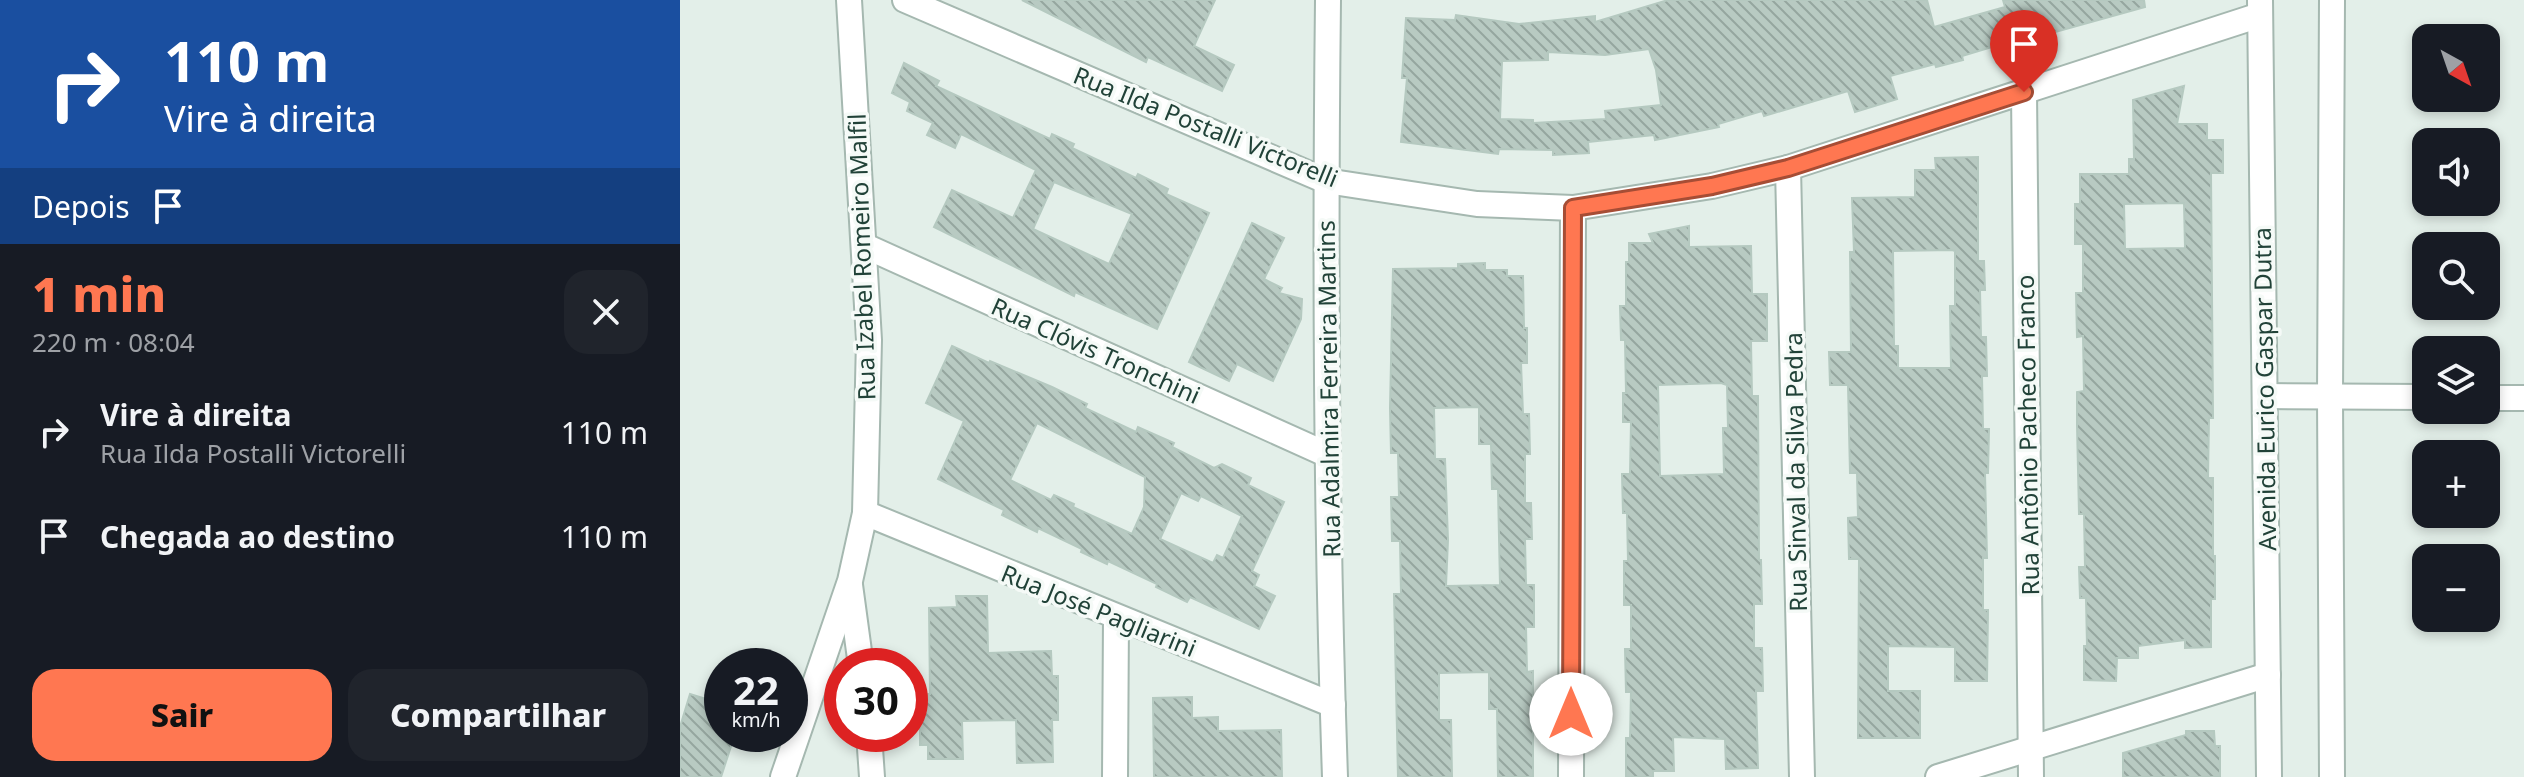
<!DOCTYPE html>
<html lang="pt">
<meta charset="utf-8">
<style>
body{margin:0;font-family:"Noto Sans",sans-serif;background:#20242c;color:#f1f3f6;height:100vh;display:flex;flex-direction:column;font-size:30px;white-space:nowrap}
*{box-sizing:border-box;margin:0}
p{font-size:26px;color:#9ea1a6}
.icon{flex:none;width:44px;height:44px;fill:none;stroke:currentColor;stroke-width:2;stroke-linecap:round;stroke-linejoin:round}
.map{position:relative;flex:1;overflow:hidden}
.sheet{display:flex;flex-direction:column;background:#171b24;width:680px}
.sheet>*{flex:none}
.hud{background:#1a4fa0;color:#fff;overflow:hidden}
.needle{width:52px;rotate:140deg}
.buttons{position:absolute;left:1732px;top:24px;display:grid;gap:16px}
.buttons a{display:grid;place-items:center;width:88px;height:88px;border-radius:16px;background:#171b24;box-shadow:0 4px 12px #0003;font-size:40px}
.speed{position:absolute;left:24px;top:648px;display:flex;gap:16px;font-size:40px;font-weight:700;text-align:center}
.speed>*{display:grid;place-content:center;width:104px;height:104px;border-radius:50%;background:#171b24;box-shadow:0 4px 12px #0003;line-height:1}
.speed small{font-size:20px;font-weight:400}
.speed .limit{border:12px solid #d22;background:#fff;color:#111}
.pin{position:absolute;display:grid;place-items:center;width:68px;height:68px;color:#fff;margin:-82px -34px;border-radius:50% 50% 50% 0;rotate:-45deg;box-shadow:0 0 8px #0007}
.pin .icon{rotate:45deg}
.me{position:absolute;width:88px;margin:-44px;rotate:0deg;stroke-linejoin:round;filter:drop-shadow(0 0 6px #0008)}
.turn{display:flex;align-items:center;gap:28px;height:168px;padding:0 32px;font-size:36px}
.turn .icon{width:104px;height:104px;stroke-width:2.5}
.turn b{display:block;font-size:56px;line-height:68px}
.then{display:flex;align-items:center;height:76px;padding:0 32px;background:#0003;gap:16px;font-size:30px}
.round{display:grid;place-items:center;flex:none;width:84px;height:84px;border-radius:24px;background:#20242c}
.summary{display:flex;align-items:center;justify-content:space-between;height:136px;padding:0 32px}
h1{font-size:48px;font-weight:800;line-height:60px;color:#ff7751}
.primary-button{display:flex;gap:16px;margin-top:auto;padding:16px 32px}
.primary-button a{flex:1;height:92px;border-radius:24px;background:#ff7751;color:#111;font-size:32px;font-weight:800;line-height:92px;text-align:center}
.primary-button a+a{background:#20242c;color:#f1f3f6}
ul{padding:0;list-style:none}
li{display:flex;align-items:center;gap:24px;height:104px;padding:0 32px}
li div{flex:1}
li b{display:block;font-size:30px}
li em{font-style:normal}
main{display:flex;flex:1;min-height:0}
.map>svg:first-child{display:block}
.building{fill:url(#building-back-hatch);stroke:#b5c9c0;stroke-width:2;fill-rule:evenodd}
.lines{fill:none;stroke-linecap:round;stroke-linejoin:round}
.minor-casing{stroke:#a5b8b0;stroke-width:28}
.tertiary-casing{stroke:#a5b8b0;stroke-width:28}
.minor{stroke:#fff;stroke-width:24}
.tertiary{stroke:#fff;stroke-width:24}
.route-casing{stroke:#a64d35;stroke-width:20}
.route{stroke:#ff7751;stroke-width:14}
.labels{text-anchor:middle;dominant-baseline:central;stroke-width:7;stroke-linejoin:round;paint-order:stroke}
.street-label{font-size:24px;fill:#214238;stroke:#f5faf7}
</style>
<main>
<section class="sheet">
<div class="hud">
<div class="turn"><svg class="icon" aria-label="right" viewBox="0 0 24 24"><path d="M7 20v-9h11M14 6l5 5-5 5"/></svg><div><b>110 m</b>Vire à direita</div></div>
<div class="then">Depois<svg class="icon" aria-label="arrive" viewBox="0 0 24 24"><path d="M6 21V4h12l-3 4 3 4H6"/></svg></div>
</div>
<div class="summary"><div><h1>1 min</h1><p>220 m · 08:04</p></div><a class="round"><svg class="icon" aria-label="close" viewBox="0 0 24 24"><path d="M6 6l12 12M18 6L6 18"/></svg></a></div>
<ul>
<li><svg class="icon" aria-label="right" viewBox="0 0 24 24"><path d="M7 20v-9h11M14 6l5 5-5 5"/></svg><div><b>Vire à direita</b><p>Rua Ilda Postalli Victorelli</p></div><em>110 m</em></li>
<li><svg class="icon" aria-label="arrive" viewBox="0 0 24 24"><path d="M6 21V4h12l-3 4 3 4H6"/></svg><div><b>Chegada ao destino</b></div><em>110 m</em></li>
</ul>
<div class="primary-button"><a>Sair</a><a>Compartilhar</a></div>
</section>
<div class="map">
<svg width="1844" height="777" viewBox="0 0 1844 777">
<defs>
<pattern id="building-back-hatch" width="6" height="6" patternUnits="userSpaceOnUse" patternTransform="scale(2)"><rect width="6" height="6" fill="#b8cac2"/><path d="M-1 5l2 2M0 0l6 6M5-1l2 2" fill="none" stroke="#95a69f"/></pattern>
</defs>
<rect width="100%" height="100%" fill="#e3efe9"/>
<!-- building -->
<g class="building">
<polygon points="342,0 535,0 514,46 554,65 542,91 468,57 466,62"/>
<path d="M 988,0 L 1247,0 L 1254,27 L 1325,7 L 1323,0 L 1464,0 L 1465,7 L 1336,43 L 1335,40 L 1282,56 L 1283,60 L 1256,67 L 1255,64 L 1210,76 L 1217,99 L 1175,112 L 1168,91 L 1084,116 L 1082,111 L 1038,124 L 1039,127 L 975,140 L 974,135 L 908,142 L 909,153 L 873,155 L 873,150 L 819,149 L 818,154 L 721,142 L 727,78 L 722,78 L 726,18 L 775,20 L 776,15 L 839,24 L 915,16 L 915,22 ZM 969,49 L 976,70 L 981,105 L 925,111 L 926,119 L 853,123 L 853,120 L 820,119 L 822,61 L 868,60 L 868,52 L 925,55 Z"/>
<path d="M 224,63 L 259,81 L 256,86 L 370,139 L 372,134 L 394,144 L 392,148 L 456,178 L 458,174 L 488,189 L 486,194 L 529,213 L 477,329 L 395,292 L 394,296 L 254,227 L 272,190 L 333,218 L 356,170 L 281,134 L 275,148 L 247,135 L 253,123 L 227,111 L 230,102 L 212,93 ZM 374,182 L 452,214 L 429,264 L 353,229 Z"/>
<path d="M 1504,86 L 1497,124 L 1527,124 L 1527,140 L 1543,140 L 1543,173 L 1531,173 L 1533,418 L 1529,418 L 1528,478 L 1533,478 L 1533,556 L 1535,556 L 1535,599 L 1531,599 L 1531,647 L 1505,648 L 1505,640 L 1458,646 L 1458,658 L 1437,658 L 1436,681 L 1404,680 L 1404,646 L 1407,646 L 1406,598 L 1400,598 L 1399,567 L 1405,567 L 1404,514 L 1399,514 L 1397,425 L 1397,392 L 1404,391 L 1403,336 L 1397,337 L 1396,293 L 1403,293 L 1403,244 L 1395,244 L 1395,204 L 1400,204 L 1400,174 L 1449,174 L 1449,159 L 1454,159 L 1453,100 ZM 1504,203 L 1505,248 L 1445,249 L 1444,204 Z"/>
<path d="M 1298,157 L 1298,261 L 1304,261 L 1305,290 L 1300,290 L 1301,337 L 1306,337 L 1307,376 L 1302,376 L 1303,429 L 1309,429 L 1308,473 L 1305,473 L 1307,558 L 1303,558 L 1303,610 L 1308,610 L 1307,681 L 1275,681 L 1275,647 L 1208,646 L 1208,691 L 1240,691 L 1240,738 L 1178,738 L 1179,559 L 1169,559 L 1168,518 L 1178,517 L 1177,473 L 1170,473 L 1168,385 L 1150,385 L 1149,352 L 1171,352 L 1170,252 L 1174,252 L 1172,198 L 1235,197 L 1235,170 L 1256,170 L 1255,158 ZM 1272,250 L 1275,251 L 1275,306 L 1270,306 L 1271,368 L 1218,368 L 1218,346 L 1214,346 L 1213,251 Z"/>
<polygon points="572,223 604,238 584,279 602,288 599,293 622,299 621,319 593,381 557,364 549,381 509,362"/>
<path d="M 1009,226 L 1009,247 L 1071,246 L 1072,294 L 1087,294 L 1087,341 L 1071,341 L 1072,396 L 1078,396 L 1079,560 L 1081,560 L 1082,604 L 1074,604 L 1074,648 L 1082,648 L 1083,691 L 1076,691 L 1078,768 L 1046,769 L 1045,739 L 993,737 L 994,771 L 973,771 L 973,777 L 946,777 L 946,738 L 950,738 L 951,692 L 946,692 L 945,649 L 951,649 L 951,605 L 944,605 L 944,561 L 948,561 L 947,513 L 943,513 L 942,474 L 950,474 L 951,422 L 943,422 L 943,393 L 946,393 L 945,340 L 941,340 L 940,306 L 946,306 L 946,262 L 949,262 L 949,243 L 973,243 L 969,234 ZM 1041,383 L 1047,385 L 1048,428 L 1043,428 L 1044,474 L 980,476 L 978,385 Z"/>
<path d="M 805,263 L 805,270 L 827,270 L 827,276 L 843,276 L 844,328 L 847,328 L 847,363 L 841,363 L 843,414 L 849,414 L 850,454 L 845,454 L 845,503 L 851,503 L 852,539 L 845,539 L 846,585 L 854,585 L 854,627 L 846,627 L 847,672 L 853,671 L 853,777 L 818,777 L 817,709 L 809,709 L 809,672 L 759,673 L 759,720 L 771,720 L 772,777 L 718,777 L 714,594 L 721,594 L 720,541 L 712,541 L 711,497 L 719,497 L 718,453 L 711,453 L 710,408 L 713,269 L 778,268 L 778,264 ZM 799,407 L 799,444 L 811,444 L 812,489 L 818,489 L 820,585 L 766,586 L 768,540 L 765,459 L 755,459 L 754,408 Z"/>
<path d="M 272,346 L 309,363 L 310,361 L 372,387 L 407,404 L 405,408 L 456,432 L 458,427 L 494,443 L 492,447 L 534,468 L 542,464 L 571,478 L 568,485 L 604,502 L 572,571 L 579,575 L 574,586 L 595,596 L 579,629 L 510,597 L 507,602 L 476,587 L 477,584 L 428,561 L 427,564 L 401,552 L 402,549 L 358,528 L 357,532 L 322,515 L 324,510 L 258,479 L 284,421 L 246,403 ZM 357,423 L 465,477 L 464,507 L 452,534 L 393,507 L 394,504 L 374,495 L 371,500 L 330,480 ZM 501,493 L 518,501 L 521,496 L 562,516 L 543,558 L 537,555 L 533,563 L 480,539 Z"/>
<polygon points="276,596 307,596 308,653 371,651 372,676 378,676 378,720 372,720 373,762 337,763 336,720 282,721 283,759 248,759 248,745 240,745 240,694 250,694 249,608 277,607"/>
<polygon points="10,694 42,704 42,734 55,734 41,777 0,777 0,727"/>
<polygon points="512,697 512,718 538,717 538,731 601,730 602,777 474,777 473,698"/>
<polygon points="1506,731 1534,731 1535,746 1540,746 1540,777 1443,777 1443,753 1506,735"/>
</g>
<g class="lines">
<defs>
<g id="minor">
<polyline points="225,0 646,181 797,204 893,208 1032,186 1108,168 1580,15"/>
<path d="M 648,0 C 645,259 646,518 655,777"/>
<polyline points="1344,92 1351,777"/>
<polyline points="1108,168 1122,777"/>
<polyline points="185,246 648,455"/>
<polyline points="1585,396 1746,397"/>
<polyline points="1806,398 1844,398"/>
<polyline points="185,513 653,705"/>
<polyline points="170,585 181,666"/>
<polyline points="189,734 192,777"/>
<polyline points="103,777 170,581 185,513 189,340 169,0"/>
<polyline points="435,777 436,618"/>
<polyline points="891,777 893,208"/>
<polyline points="1258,777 1588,675"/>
</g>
<g id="tertiary">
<polyline points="1580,0 1589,777"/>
<polyline points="1652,777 1650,396 1652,0"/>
</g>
</defs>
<!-- minor casing -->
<use href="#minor" class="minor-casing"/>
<!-- tertiary casing -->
<use href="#tertiary" class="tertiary-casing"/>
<!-- minor -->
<use href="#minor" class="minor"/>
<!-- tertiary -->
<use href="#tertiary" class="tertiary"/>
</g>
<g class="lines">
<defs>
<polyline id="route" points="891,714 893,208 1032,186 1108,168 1344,92"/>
</defs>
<!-- route casing -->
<use href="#route" class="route-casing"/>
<!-- route -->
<use href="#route" class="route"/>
</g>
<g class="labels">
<!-- street labels -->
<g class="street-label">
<text transform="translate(526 126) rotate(22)">Rua Ilda Postalli Victorelli</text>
<text transform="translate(181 257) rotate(-92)">Rua Izabel Romeiro Malfil</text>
<text transform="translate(416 350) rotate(24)">Rua Clóvis Tronchini</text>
<text transform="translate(648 389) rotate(-91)">Rua Adalmira Ferreira Martins</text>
<text transform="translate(1584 389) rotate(-91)">Avenida Eurico Gaspar Dutra</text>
<text transform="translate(1347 435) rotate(-91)">Rua Antônio Pacheco Franco</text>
<text transform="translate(1115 472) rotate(-91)">Rua Sinval da Silva Pedra</text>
<text transform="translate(419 610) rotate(22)">Rua José Pagliarini</text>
</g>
</g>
</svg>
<div class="buttons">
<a><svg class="needle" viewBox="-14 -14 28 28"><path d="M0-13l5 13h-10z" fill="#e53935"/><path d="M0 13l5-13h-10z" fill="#9ea1a6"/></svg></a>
<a><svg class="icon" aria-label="sound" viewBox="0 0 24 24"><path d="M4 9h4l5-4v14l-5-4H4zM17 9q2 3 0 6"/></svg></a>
<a><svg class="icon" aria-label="search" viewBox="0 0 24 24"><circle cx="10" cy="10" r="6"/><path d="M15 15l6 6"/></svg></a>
<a><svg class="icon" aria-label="layers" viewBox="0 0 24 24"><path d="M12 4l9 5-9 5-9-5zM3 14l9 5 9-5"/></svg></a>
<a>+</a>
<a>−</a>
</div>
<div class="speed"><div>22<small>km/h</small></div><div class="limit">30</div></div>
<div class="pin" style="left:1344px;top:92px;background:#d93025"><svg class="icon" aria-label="arrive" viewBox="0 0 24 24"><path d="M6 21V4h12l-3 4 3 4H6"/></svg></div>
<svg class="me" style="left:891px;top:714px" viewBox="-20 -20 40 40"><circle r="19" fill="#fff"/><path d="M0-13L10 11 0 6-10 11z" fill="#ff7751"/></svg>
</div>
</main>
